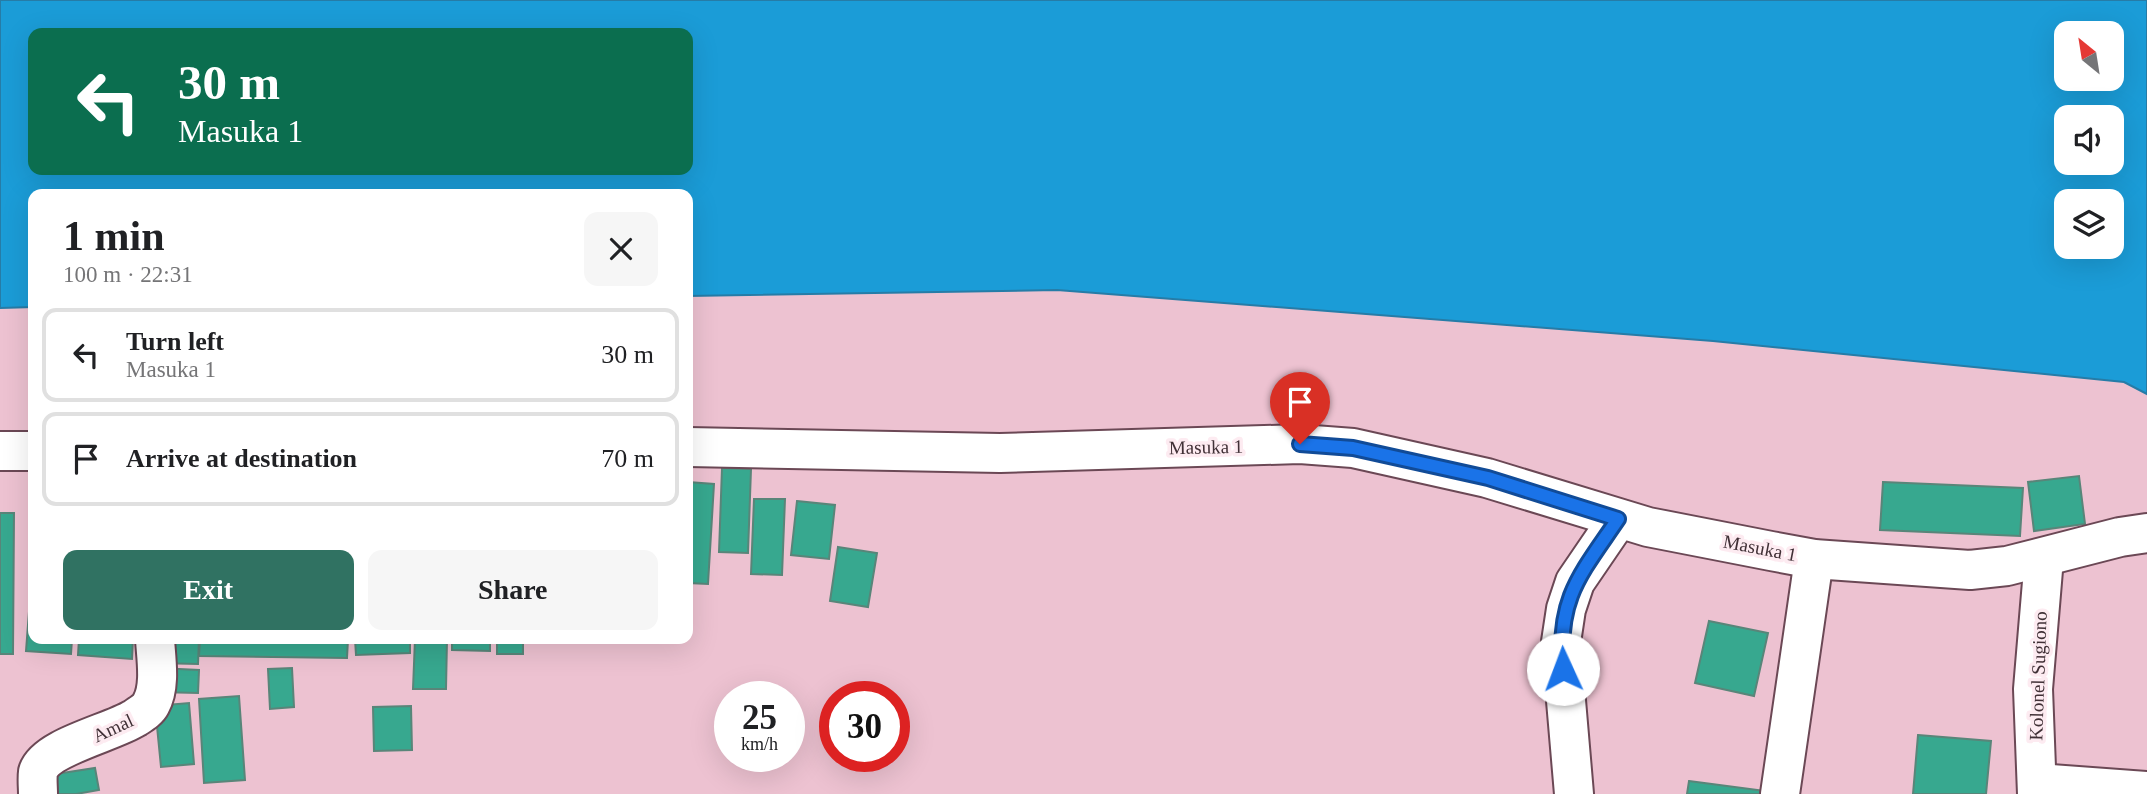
<!DOCTYPE html>
<meta charset="utf-8">
<style>
body{margin:0;font-family:"Times New Roman",serif;background:#f6f6f6;color:#202124;height:100vh;display:flex;flex-direction:column;font-size:26px;white-space:nowrap}
*{box-sizing:border-box;margin:0}
p{font-size:23px;color:#757577}
.icon{flex:none;width:38px;height:38px;fill:none;stroke:currentColor;stroke-width:2;stroke-linecap:round;stroke-linejoin:round}
.map{position:relative;flex:1;overflow:hidden}
.sheet{position:absolute;left:28px;top:189px;width:665px;height:455px;display:flex;flex-direction:column;background:#fff;border-radius:14px;box-shadow:0 7px 28px #0002}
.sheet>*{flex:none}
.banner{position:absolute;left:28px;top:28px;width:665px;height:147px;border-radius:14px;box-shadow:0 7px 28px #0002;background:#0b6e4f;color:#fff;overflow:hidden}
.needle{width:46px;rotate:330deg}
.buttons{position:absolute;left:2054px;top:21px;display:grid;gap:14px}
.buttons a{display:grid;place-items:center;width:70px;height:70px;border-radius:14px;background:#fff;box-shadow:0 7px 28px #0002;font-size:35px}
.speed{position:absolute;left:714px;top:681px;display:flex;gap:14px;font-size:35px;font-weight:700;text-align:center}
.speed>*{display:grid;place-content:center;width:91px;height:91px;border-radius:50%;background:#fff;box-shadow:0 7px 28px #0002;line-height:1}
.speed small{font-size:18px;font-weight:400}
.speed .limit{border:10px solid #d22;background:#fff;color:#111}
.pin{position:absolute;display:grid;place-items:center;width:60px;height:60px;color:#fff;margin:-72px -30px;border-radius:50% 50% 50% 0;rotate:-45deg;box-shadow:0 0 7px #0007}
.pin .icon{rotate:45deg}
.me{position:absolute;width:77px;margin:-38px;rotate:358deg;stroke-linejoin:round;filter:drop-shadow(0 0 5px #0008)}
.turn{display:flex;align-items:center;gap:24px;height:147px;padding:0 35px;font-size:32px}
.turn .icon{width:91px;height:91px;stroke-width:2.5}
.turn b{display:block;font-size:49px;line-height:60px}
.round{display:grid;place-items:center;flex:none;width:74px;height:74px;border-radius:14px;background:#f6f6f6}
.summary{display:flex;align-items:center;justify-content:space-between;height:119px;padding:0 35px}
h1{font-size:42px;font-weight:700;line-height:52px}
.cta{display:flex;gap:14px;margin-top:auto;padding:14px 35px}
.cta a{flex:1;height:80px;border-radius:14px;background:#307262;color:#fff;font-size:28px;font-weight:700;line-height:80px;text-align:center}
.cta a+a{background:#f6f6f6;color:#202124}
ul{padding:0;list-style:none}
li{display:flex;align-items:center;gap:21px;height:94px;margin:0 14px 10px;padding:0 21px;border:4px solid #e0e0e0;border-radius:14px}
li div{flex:1}
li b{display:block;font-size:26px}
li em{font-style:normal}
.map>svg:first-child{display:block}
.water{fill:#1b9cd7;stroke:#267ca7;stroke-width:2;fill-rule:evenodd}
.building{fill:#37a88f;stroke:#598579;stroke-width:2}
.lines{fill:none;stroke-linecap:round;stroke-linejoin:round}
.minor-casing{stroke:#6b4855;stroke-width:42}
.minor{stroke:#fff;stroke-width:38}
.route-casing{stroke:#114b97;stroke-width:18}
.route{stroke:#1a73e8;stroke-width:12}
.labels{text-anchor:middle;dominant-baseline:central;stroke-width:7;stroke-linejoin:round;paint-order:stroke}
.street-label{font-size:19px;fill:#403036;stroke:#fdebf1}
</style>
<div class="map">
<svg width="2147" height="794" viewBox="0 0 2147 794">
<rect width="100%" height="100%" fill="#edc2d1"/>
<!-- water -->
<path class="water" d="M 0,0 L 2147,0 L 2147,394 L 2124,382 L 1713,341 L 1057,290 L 688,296 L 688,194 L 33,194 L 33,307 L 0,308 ZM 33,33 L 688,33 L 688,170 L 33,170 ZM 2067,33 L 2112,33 L 2112,79 L 2067,79 ZM 2067,117 L 2112,117 L 2112,163 L 2067,163 ZM 2067,201 L 2112,201 L 2112,247 L 2067,247 Z"/>
<!-- building -->
<g class="building">
<polygon points="722,468 751,469 748,553 719,552"/>
<polygon points="2079,476 2085,524 2034,531 2028,482"/>
<polygon points="688,482 714,484 708,584 688,583"/>
<polygon points="1883,482 2023,488 2020,536 1880,530"/>
<polygon points="754,499 785,499 782,575 751,574"/>
<polygon points="797,501 835,505 829,559 791,555"/>
<polygon points="0,513 14,513 13,654 0,654"/>
<polygon points="838,547 877,553 868,607 830,601"/>
<polygon points="33,559 33,639 72,639 71,654 26,651"/>
<polygon points="1709,621 1768,633 1754,696 1695,683"/>
<polygon points="79,639 133,639 132,659 78,655"/>
<polygon points="157,639 199,639 198,664 156,663"/>
<polygon points="200,639 348,639 347,658 199,656"/>
<polygon points="355,639 410,639 410,653 356,655"/>
<polygon points="415,639 447,639 446,689 413,689"/>
<polygon points="452,639 490,639 490,651 452,650"/>
<rect x="497" y="639" width="26" height="15"/>
<polygon points="158,668 199,670 198,693 157,692"/>
<polygon points="292,668 294,707 270,709 268,669"/>
<polygon points="239,696 245,780 204,783 199,699"/>
<polygon points="189,703 194,764 161,767 155,706"/>
<polygon points="411,706 412,750 374,751 373,707"/>
<polygon points="1918,735 1991,741 1986,794 1913,794"/>
<polygon points="95,768 99,790 76,794 52,794 49,775"/>
<polygon points="1689,781 1773,792 1772,794 1687,794"/>
</g>
<g class="lines">
<defs>
<g id="minor">
<polyline points="688,447 1000,453 1300,444 1353,448 1487,478 1648,527 1771,551 1814,559 1970,570 2007,566 2120,537 2147,533"/>
<polyline points="0,451 33,451"/>
<polyline points="2037,783 2147,791"/>
<path d="M 38,794 C 38,787 37,779 38,772 C 45,747 111,733 135,718 C 141,714 148,710 151,704 C 161,686 156,658 155,639"/>
<polyline points="1574,794 1561,642 1566,609 1575,582 1618,519"/>
<polyline points="1780,794 1814,559"/>
<polyline points="2037,794 2033,689 2044,558"/>
</g>
</defs>
<!-- minor casing -->
<use href="#minor" class="minor-casing"/>
<!-- minor -->
<use href="#minor" class="minor"/>
</g>
<g class="lines">
<defs>
<path id="route" d="M 1300,444 L 1353,448 L 1488,478 L 1618,519 C 1580,575 1557,598 1563,669"/>
</defs>
<!-- route casing -->
<use href="#route" class="route-casing"/>
<!-- route -->
<use href="#route" class="route"/>
</g>
<g class="labels">
<!-- street labels -->
<g class="street-label">
<text transform="translate(1206 447) rotate(-1)">Masuka 1</text>
<text transform="translate(1760 548) rotate(11)">Masuka 1</text>
<text transform="translate(2038 676) rotate(-88)">Kolonel Sugiono</text>
<text transform="translate(113 728) rotate(-25)">Amal</text>
</g>
</g>
</svg>
<div class="buttons">
<a><svg class="needle" viewBox="-14 -14 28 28"><path d="M0-13l5 13h-10z" fill="#e53935"/><path d="M0 13l5-13h-10z" fill="#757577"/></svg></a>
<a><svg class="icon" aria-label="sound" viewBox="0 0 24 24"><path d="M4 9h4l5-4v14l-5-4H4zM17 9q2 3 0 6"/></svg></a>
<a><svg class="icon" aria-label="layers" viewBox="0 0 24 24"><path d="M12 4l9 5-9 5-9-5zM3 14l9 5 9-5"/></svg></a>
</div>
<div class="speed"><div>25<small>km/h</small></div><div class="limit">30</div></div>
<div class="pin" style="left:1300px;top:444px;background:#d93025"><svg class="icon" aria-label="arrive" viewBox="0 0 24 24"><path d="M6 21V4h12l-3 4 3 4H6"/></svg></div>
<svg class="me" style="left:1563px;top:669px" viewBox="-20 -20 40 40"><circle r="19" fill="#fff"/><path d="M0-13L10 11 0 6-10 11z" fill="#1a73e8"/></svg>
<div class="banner">
<div class="turn"><svg class="icon" aria-label="left" viewBox="0 0 24 24"><path d="M17 20v-9H6M10 6l-5 5 5 5"/></svg><div><b>30 m</b>Masuka 1</div></div>
</div>
<section class="sheet">
<div class="summary"><div><h1>1 min</h1><p>100 m · 22:31</p></div><a class="round"><svg class="icon" aria-label="close" viewBox="0 0 24 24"><path d="M6 6l12 12M18 6L6 18"/></svg></a></div>
<ul>
<li><svg class="icon" aria-label="left" viewBox="0 0 24 24"><path d="M17 20v-9H6M10 6l-5 5 5 5"/></svg><div><b>Turn left</b><p>Masuka 1</p></div><em>30 m</em></li>
<li><svg class="icon" aria-label="arrive" viewBox="0 0 24 24"><path d="M6 21V4h12l-3 4 3 4H6"/></svg><div><b>Arrive at destination</b></div><em>70 m</em></li>
</ul>
<div class="cta"><a>Exit</a><a>Share</a></div>
</section>
</div>
